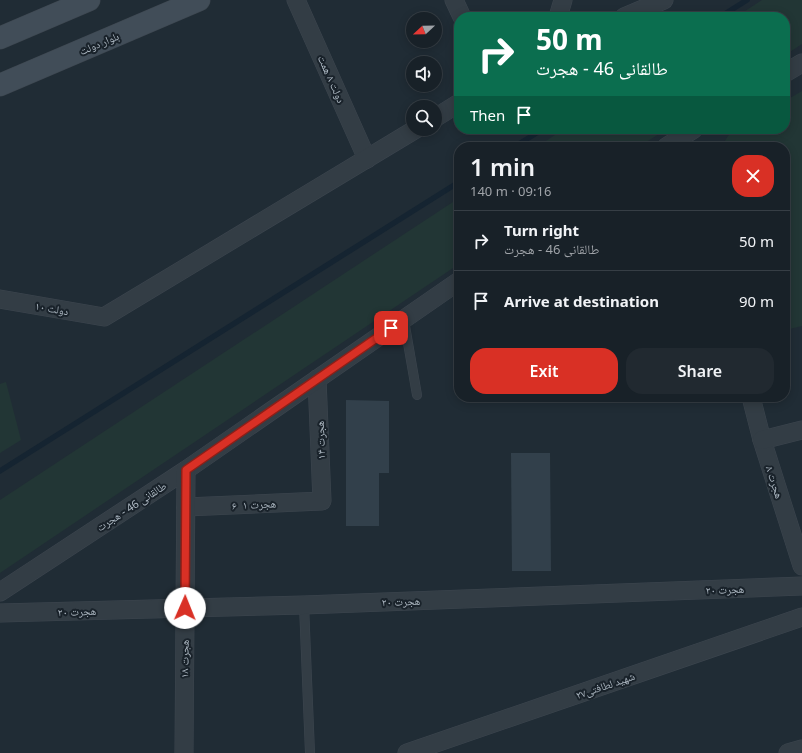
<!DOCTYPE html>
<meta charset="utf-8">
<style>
body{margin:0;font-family:"Noto Sans","Noto Naskh Arabic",sans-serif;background:#212930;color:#f1f3f6;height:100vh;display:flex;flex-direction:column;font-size:15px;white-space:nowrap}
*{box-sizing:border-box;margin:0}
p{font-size:13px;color:#9fa3a8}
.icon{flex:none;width:22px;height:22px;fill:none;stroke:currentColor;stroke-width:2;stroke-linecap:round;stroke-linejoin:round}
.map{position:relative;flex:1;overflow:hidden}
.side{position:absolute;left:454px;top:142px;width:336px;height:260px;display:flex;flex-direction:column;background:#182128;border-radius:16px;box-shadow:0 2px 10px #0003,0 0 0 1px #363e45}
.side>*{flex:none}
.guide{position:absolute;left:454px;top:12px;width:336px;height:122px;border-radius:16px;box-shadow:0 2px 10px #0003,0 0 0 1px #363e45;background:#0b6e4f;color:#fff;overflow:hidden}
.needle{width:26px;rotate:248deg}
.tools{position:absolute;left:406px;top:12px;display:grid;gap:8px}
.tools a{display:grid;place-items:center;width:36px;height:36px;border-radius:50%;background:#182128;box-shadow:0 2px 10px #0003,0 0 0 1px #363e45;font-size:20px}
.pin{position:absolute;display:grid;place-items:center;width:34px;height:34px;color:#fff;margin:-17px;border-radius:8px;box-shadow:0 2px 6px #0006}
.me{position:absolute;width:44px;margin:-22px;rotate:1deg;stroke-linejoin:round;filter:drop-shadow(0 0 3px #0008)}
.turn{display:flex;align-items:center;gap:14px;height:84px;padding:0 16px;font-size:18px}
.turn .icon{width:52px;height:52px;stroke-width:2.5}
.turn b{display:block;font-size:28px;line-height:34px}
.then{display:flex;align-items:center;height:38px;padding:0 16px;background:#0003;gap:8px;font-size:15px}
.round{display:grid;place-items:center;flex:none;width:42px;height:42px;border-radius:16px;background:#212930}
.headline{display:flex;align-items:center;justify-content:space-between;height:68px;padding:0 16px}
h1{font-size:24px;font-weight:600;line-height:30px}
.action{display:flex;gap:8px;margin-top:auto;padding:8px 16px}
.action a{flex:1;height:46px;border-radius:16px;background:#d93025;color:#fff;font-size:16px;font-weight:600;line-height:46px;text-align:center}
.action a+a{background:#212930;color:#f1f3f6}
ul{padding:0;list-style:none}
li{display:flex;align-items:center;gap:12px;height:60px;padding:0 16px;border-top:1px solid #363e45}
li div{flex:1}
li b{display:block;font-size:15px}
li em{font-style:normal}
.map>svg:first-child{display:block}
.green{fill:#223635}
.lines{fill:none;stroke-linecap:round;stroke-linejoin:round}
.stream{stroke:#152431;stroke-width:5.5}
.building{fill:#32404b}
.service-casing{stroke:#3d464f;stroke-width:10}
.minor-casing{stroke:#3d464f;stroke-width:19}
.secondary-casing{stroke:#3d464f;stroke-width:23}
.service{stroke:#333d45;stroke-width:9}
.minor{stroke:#333d45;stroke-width:18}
.secondary{stroke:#414d58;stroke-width:22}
.route-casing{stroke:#8d1f18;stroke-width:10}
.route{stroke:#d93025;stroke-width:7}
.labels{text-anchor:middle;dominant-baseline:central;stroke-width:4;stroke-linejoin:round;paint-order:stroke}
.street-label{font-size:11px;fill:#adb8c2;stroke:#19222a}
</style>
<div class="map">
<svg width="802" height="753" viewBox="0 0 802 753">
<rect width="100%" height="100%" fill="#202c35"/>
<!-- green -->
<g class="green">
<polygon points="762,0 802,0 802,44 785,55 785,17 736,17"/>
<polygon points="802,91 802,326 785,330 785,147 721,147 730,133 737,129 785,129 785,101"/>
<polygon points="564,129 667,129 638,147 537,147"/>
<polygon points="459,198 459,264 0,573 0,500"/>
<polygon points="6,382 21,440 0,453 0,384"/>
</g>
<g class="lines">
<!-- stream -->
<g class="stream">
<polyline points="720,17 747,0"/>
<polyline points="514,147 543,129"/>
<polyline points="0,471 459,182"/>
</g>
</g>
<!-- building -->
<g class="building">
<polygon points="346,400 389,401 389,473 379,473 379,526 346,526"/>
<polygon points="511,453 550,453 551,571 512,571"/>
</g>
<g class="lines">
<defs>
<g id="service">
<polyline points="404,320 417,395"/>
<polyline points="304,605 310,753"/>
</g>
<g id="minor">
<polyline points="296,0 367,159"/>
<polyline points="454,0 462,17"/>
<polyline points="558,17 563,0"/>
<polyline points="624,17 664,0"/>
<polyline points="785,73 802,63"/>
<polyline points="435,118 459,103"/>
<polyline points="666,147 694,129"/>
<polyline points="0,299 104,317 416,129"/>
<polyline points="751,397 762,440 802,566"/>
<polyline points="762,440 802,430"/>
<polyline points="186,507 322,501 317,379"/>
<polyline points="0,592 186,470 459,281"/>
<polyline points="0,613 304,605 802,586"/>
<polyline points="184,753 186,470"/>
<polyline points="407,753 802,617"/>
<polyline points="788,753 802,749"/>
</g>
<g id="secondary">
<polyline points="0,38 89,0"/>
<polyline points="0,85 199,0"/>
</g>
</defs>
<!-- service casing -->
<use href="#service" class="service-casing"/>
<!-- minor casing -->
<use href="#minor" class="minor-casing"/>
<!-- secondary casing -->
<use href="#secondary" class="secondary-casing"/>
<!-- service -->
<use href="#service" class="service"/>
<!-- minor -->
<use href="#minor" class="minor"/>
<!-- secondary -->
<use href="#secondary" class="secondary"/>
</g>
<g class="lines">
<defs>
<polyline id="route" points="185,608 186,470 391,328"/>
</defs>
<!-- route casing -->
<use href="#route" class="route-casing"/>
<!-- route -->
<use href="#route" class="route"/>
</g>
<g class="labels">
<!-- street labels -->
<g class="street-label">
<text transform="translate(99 43) rotate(-23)">بلوار دولت</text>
<text transform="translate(332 79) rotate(66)">دولت ۸ همت</text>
<text transform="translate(52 308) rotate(10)">دولت ۱۰</text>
<text transform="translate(320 440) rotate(-92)">هجرت ۱۴</text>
<text transform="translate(775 482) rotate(72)">هجرت ۸</text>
<text transform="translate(254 504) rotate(-3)">هجرت ۱ ‍ ۶</text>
<text transform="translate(131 506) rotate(-33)">طالقانی 46 - هجرت</text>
<text transform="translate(725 589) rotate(-2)">هجرت ۲۰</text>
<text transform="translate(401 601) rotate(-2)">هجرت ۲۰</text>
<text transform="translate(77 611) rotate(-2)">هجرت ۲۰</text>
<text transform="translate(184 659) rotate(-89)">هجرت ۱۸</text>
<text transform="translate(605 685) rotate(-19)">شهید لطافتی۲۷</text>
</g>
</g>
</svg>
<div class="tools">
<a><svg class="needle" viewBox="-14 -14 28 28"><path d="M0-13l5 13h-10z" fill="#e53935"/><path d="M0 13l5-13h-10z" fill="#9fa3a8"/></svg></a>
<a><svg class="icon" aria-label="sound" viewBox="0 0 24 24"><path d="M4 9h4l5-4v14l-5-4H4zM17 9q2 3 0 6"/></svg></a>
<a><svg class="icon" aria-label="search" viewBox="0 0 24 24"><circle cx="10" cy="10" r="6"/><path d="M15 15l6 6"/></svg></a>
</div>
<div class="pin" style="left:391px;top:328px;background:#d93025"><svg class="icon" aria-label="arrive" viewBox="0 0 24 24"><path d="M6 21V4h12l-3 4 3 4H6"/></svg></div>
<svg class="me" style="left:185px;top:608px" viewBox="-20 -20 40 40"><circle r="19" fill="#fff"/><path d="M0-13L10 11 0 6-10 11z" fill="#d93025"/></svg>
<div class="guide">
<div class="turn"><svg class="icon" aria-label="right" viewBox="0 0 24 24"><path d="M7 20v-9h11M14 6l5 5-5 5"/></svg><div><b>50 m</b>طالقانی 46 - هجرت</div></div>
<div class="then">Then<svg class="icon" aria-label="arrive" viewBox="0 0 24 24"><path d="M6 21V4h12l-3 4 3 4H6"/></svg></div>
</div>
<section class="side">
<div class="headline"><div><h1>1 min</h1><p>140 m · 09:16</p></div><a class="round" style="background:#d93025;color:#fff"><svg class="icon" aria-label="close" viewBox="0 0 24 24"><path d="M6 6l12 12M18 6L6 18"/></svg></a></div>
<ul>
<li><svg class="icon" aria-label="right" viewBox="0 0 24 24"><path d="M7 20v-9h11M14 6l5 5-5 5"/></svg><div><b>Turn right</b><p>طالقانی 46 - هجرت</p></div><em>50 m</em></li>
<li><svg class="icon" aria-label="arrive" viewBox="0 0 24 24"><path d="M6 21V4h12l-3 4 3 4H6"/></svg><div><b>Arrive at destination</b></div><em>90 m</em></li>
</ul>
<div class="action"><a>Exit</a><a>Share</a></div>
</section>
</div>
